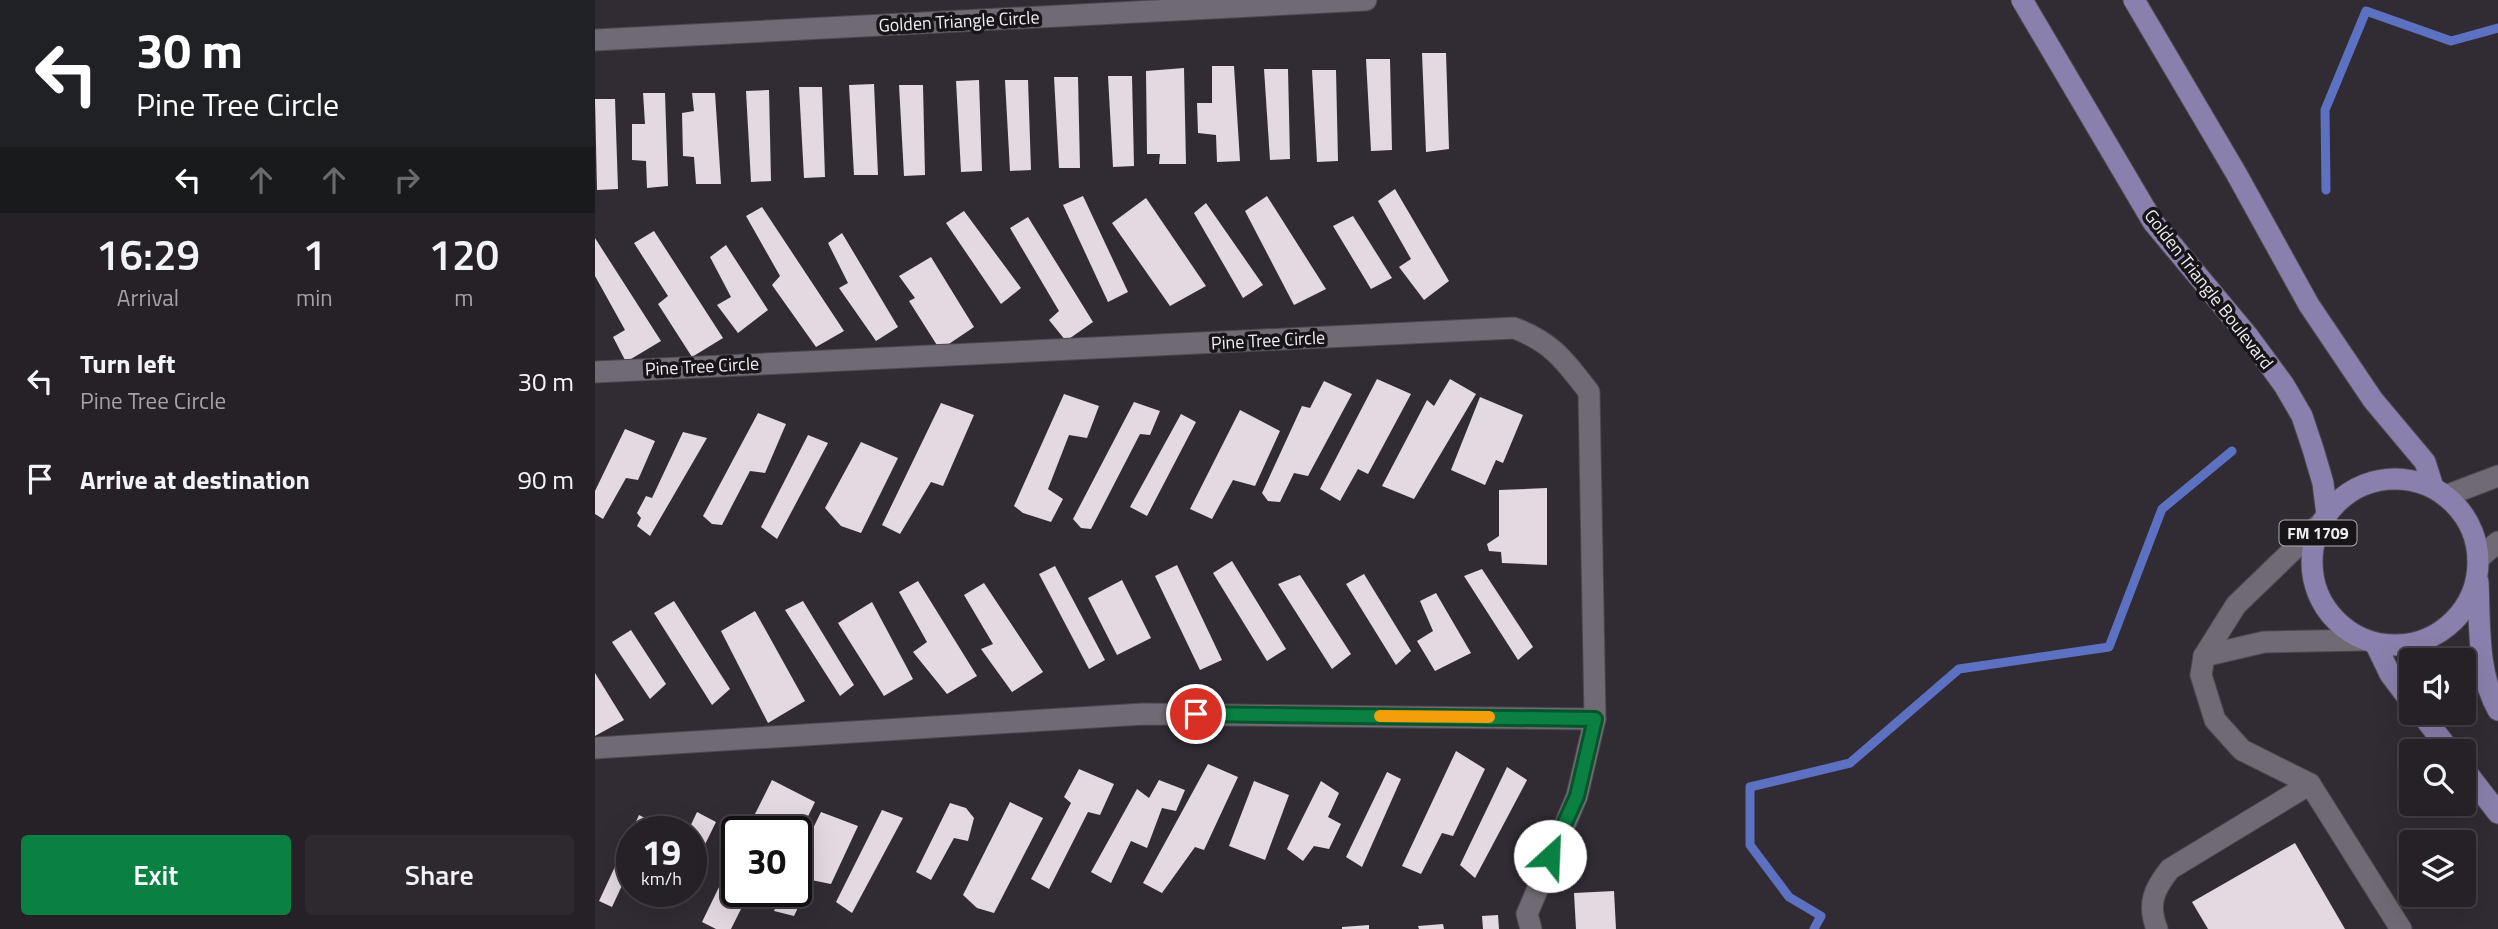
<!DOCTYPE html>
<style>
body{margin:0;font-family:"Titillium Web",sans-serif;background:#2d292f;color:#f1f3f6;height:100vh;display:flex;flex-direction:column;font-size:26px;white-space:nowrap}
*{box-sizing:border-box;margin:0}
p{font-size:23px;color:#a3a3a7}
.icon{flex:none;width:38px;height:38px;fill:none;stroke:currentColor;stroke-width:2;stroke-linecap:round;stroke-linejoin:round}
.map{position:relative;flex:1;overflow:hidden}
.drawer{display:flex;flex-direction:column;background:#252127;width:595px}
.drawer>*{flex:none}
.banner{background:#202124;color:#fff;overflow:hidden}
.buttons{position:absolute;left:1804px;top:648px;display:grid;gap:14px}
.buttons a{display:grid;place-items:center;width:77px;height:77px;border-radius:7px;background:#252127;box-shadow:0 7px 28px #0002,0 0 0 2px #423e44;font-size:35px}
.speed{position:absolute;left:21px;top:816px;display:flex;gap:14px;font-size:35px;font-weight:700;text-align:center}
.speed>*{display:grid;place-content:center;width:91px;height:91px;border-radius:50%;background:#252127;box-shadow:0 7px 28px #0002,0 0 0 2px #423e44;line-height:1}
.speed small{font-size:18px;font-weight:400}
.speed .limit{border:4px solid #111;border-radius:10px;background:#fff;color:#111}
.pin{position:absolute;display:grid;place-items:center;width:60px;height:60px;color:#fff;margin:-30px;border:4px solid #fff;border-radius:50%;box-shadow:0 2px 7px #0007}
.me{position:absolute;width:77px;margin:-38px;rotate:25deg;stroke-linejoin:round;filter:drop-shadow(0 0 5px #0008)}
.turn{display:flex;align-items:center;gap:24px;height:147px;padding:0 21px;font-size:32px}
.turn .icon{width:91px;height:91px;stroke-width:2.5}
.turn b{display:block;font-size:49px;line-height:60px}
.lanes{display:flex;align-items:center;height:66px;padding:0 21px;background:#0003;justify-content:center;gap:35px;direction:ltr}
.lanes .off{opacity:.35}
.eta{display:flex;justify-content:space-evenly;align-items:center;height:119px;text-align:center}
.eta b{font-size:42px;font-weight:600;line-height:49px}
.action{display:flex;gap:14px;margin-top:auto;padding:14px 21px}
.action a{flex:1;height:80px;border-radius:7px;background:#0b8043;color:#fff;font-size:28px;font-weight:600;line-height:80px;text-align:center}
.action a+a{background:#2d292f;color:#f1f3f6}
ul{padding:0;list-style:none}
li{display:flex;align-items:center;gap:21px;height:98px;padding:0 21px}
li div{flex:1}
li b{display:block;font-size:26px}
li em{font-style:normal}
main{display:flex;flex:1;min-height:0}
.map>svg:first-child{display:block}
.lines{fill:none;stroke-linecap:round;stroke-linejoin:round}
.stream{stroke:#5d71c3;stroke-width:9}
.building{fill:#e3d9e1}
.minor-casing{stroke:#4d484f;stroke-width:23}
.major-casing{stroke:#4d484f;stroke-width:23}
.minor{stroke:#6f6a73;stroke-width:21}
.major{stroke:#8a80ad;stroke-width:21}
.route-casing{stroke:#07532c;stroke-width:18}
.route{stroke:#0b8043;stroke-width:12}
.slow{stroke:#f59e0b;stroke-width:12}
.labels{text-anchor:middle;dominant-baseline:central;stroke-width:7;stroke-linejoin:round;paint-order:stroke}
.shield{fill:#181519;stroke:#afacb1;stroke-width:2}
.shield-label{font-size:16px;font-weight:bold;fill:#f0edf2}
.street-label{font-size:18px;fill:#f0edf2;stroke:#181519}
</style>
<main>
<section class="drawer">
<div class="banner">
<div class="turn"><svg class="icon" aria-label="left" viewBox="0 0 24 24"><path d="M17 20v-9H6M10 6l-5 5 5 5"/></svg><div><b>30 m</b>Pine Tree Circle</div></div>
<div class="lanes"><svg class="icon" aria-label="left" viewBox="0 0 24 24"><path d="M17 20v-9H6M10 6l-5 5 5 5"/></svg><svg class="icon off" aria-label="ahead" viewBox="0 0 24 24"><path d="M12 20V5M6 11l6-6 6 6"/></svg><svg class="icon off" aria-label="ahead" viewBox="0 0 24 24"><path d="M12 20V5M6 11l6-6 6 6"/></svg><svg class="icon off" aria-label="right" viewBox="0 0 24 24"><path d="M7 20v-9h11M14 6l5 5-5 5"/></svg></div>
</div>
<div class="eta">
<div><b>16:29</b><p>Arrival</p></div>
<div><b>1</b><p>min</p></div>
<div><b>120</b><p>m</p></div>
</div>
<ul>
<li><svg class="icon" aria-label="left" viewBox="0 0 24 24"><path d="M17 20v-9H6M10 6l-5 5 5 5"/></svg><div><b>Turn left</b><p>Pine Tree Circle</p></div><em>30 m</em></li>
<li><svg class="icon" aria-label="arrive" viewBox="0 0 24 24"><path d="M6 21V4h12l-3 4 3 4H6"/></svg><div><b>Arrive at destination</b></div><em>90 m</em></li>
</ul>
<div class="action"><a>Exit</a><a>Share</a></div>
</section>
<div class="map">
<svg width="1903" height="929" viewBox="0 0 1903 929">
<rect width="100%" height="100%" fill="#312c34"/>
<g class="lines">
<!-- stream -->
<g class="stream">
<polyline points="1731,190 1730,110 1771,11 1856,41 1903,28"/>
<polyline points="1219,929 1226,916 1194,897 1155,845 1155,787 1255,763 1364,669 1514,647 1567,509 1637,451"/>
</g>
</g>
<!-- building -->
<g class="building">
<polygon points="827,53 851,53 854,149 831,152"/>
<polygon points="771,59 795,59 797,150 776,151"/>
<polygon points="617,66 639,66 645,161 622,162 621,135 603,133 602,103 617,103"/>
<polygon points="589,68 591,164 564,164 565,154 552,154 551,71"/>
<polygon points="669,69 693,69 695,159 675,160"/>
<polygon points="717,70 741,70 743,161 722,162"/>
<polygon points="513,76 537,76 539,166 518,167"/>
<polygon points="459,77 483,77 485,168 464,168"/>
<polygon points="384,80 387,171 366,172 361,81"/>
<polygon points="410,80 433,80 436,170 415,171"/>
<polygon points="279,84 283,175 259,175 254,85"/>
<polygon points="304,85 328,85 330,175 309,176"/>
<polygon points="204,87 227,87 230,177 209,178"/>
<polygon points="174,90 176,181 156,182 151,91"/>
<polygon points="48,93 70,93 73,186 52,188 51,161 37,160 37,124 50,124"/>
<polygon points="97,93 120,93 126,184 101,184 99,157 88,156 87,113 99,111"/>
<polygon points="0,99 20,99 23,189 2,190"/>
<polygon points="800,189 854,281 829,300 804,267 816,259 783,201"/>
<polygon points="488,196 533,292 513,302 468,205"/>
<polygon points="672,196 731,289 699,305 650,211"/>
<polygon points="551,198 611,286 575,306 517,223"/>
<polygon points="611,203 668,285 648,298 599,213"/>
<polygon points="167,207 249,331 221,347 177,285 185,276 151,216"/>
<polygon points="369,211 426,288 406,304 351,223"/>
<polygon points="758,216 797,278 776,289 738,226"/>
<polygon points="433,217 498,322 471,341 454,320 464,311 415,228"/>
<polygon points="59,231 128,338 97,357 63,304 73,296 39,243"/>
<polygon points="247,233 303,327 281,341 244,288 253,283 233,243"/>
<polygon points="0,238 66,341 31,362 18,337 30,330 0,276"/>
<polygon points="131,245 173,310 143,333 122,305 136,297 115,257"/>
<polygon points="336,257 379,327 345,350 314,301 320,298 304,276"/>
<polygon points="782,379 816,394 773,474 763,469 745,501 725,489"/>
<polygon points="855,379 881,394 819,499 787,486 832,400 839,406"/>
<polygon points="729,381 757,394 713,476 699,473 685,502 673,501 667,493 707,406 715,408"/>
<polygon points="469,394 504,406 492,438 474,435 453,489 468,499 456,522 428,513 419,506"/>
<polygon points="885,397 928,415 908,463 901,460 890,485 856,470"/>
<polygon points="539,402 565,411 555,435 545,434 496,529 486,528 478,519"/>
<polygon points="346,403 379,415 348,486 336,482 305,534 287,525"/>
<polygon points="645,410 685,431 660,486 638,480 617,519 595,509"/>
<polygon points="163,413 191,424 170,473 155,471 127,525 117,524 108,516"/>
<polygon points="586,414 601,422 552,516 535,507"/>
<polygon points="30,429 60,441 43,480 31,478 8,519 0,514 0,491"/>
<polygon points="88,432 112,438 55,536 42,526 46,518 42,513 51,496 57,498"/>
<polygon points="213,435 233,443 182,539 166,527"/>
<polygon points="266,442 303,458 266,533 246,526 230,508"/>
<polygon points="952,488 952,565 907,563 906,552 894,551 892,544 904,536 904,490"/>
<polygon points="637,561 691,649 672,661 618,573"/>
<polygon points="582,565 627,660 605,670 560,576"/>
<polygon points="460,566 510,660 494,669 444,574"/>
<polygon points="887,569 938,647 923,660 869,576"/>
<polygon points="769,574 816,651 801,665 751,584"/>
<polygon points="705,575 756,654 737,669 683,584"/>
<polygon points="527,580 556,638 522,655 493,598"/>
<polygon points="323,581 382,676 352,694 318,652 332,642 304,592"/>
<polygon points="389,583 448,672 417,692 386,649 398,644 369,595"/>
<polygon points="841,593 876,653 840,671 822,641 838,631 825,601"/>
<polygon points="79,601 135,689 117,705 59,613"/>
<polygon points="208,601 259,685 245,696 190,610"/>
<polygon points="277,602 318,679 289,696 243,623"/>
<polygon points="160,611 210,701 173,723 126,631"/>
<polygon points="36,630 71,684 55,699 17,642"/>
<polygon points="0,673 29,720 0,736"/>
<polygon points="861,751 890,769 858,836 847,833 826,874 807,866"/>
<polygon points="613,764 643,777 609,850 600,847 567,893 548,883"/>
<polygon points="912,767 932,780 880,878 865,865"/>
<polygon points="484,769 519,784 505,815 493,812 454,889 436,879 476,803 469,797"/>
<polygon points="792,772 806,779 767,867 751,857"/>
<polygon points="177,780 220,802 201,841 201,831 151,831 157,819 176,829 181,825 160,814"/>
<polygon points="564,780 590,790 581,811 567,808 552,848 536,841 516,883 496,872 542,789 554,798"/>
<polygon points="659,781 694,795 670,860 634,846"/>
<polygon points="726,781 744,793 733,817 746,824 734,849 719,846 708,861 692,849"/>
<polygon points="415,802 448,818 399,913 382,908 368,895"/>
<polygon points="355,803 371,808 379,818 373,841 359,838 336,880 321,872"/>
<polygon points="287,810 308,818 257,913 241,902"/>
<polygon points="102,812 121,822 96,873 96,831 93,831"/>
<polygon points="226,812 263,826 236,884 216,880 199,916 179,911 188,891 201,891 201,863"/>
<polygon points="44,815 60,823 67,831 37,831 37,864 17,907 4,901"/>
<polygon points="1700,843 1750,929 1613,929 1597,902"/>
<polygon points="142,850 142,891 155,891 136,929 121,929 107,922"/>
<polygon points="64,891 87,891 80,906 61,896"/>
<polygon points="1019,891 1021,929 981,929 979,893"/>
<polygon points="903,915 904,929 888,929 887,916"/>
<polygon points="848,924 849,929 824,929 823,926"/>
<polygon points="774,925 774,929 747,929 747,927"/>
</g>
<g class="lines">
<defs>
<g id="minor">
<polyline points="0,40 771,0"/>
<path d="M 0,372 L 919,328 C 957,342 970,361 994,392 L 1000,719 L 982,796 L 932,914 L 936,929"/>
<polyline points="1850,496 1903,476"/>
<polyline points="1727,522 1641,605 1609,656 1606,675 1620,720 1647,750 1715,784 1806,929"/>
<polyline points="1883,559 1903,542"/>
<polyline points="1609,656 1669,642 1770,640"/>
<polyline points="0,748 548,714 1000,719"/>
<path d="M 1562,929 C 1552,904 1559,889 1575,869 L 1715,784"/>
</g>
<g id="major">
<polyline points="1427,0 1558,222 1653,336 1689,385 1707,416 1718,449 1728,483 1732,515"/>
<polyline points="1539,0 1641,173 1714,305 1778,400 1830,462 1838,487"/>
<circle cx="1800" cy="562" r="83"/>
<path d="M 1883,582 C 1885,623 1882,674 1903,710"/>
<polyline points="1780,643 1795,674 1816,702"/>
<polyline points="1825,712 1855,751"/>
<polyline points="1869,769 1903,813"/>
</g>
</defs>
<!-- minor casing -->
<use href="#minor" class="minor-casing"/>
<!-- major casing -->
<use href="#major" class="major-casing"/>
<!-- minor -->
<use href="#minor" class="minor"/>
<!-- major -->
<use href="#major" class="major"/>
</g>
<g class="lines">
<defs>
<polyline id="route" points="601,714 1000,719 982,796 955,856"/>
</defs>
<!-- route casing -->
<use href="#route" class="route-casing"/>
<!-- route -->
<use href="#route" class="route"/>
<!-- slow -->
<polyline class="slow" points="785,716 894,717"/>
</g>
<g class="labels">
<!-- shield labels -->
<rect class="shield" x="1684.5" y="520.5" width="77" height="25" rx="5"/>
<g class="shield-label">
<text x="1723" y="533">FM 1709</text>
</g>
<!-- street labels -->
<g class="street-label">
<text transform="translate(364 21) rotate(-3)">Golden Triangle Circle</text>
<text transform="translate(1614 289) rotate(52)">Golden Triangle Boulevard</text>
<text transform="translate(673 340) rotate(-3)">Pine Tree Circle</text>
<text transform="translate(107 366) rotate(-3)">Pine Tree Circle</text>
</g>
</g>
</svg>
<div class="buttons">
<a><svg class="icon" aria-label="sound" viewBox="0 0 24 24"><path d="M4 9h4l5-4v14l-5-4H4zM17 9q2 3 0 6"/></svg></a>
<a><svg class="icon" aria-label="search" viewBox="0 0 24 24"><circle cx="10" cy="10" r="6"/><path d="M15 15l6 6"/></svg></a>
<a><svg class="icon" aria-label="layers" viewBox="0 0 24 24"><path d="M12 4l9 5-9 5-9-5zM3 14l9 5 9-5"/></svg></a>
</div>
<div class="speed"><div>19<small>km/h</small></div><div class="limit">30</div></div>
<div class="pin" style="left:601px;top:714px;background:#d93025"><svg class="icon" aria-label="arrive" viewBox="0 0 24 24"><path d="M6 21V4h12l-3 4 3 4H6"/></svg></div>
<svg class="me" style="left:955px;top:856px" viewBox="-20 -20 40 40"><circle r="19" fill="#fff"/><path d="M0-13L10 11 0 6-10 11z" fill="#0b8043"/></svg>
</div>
</main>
